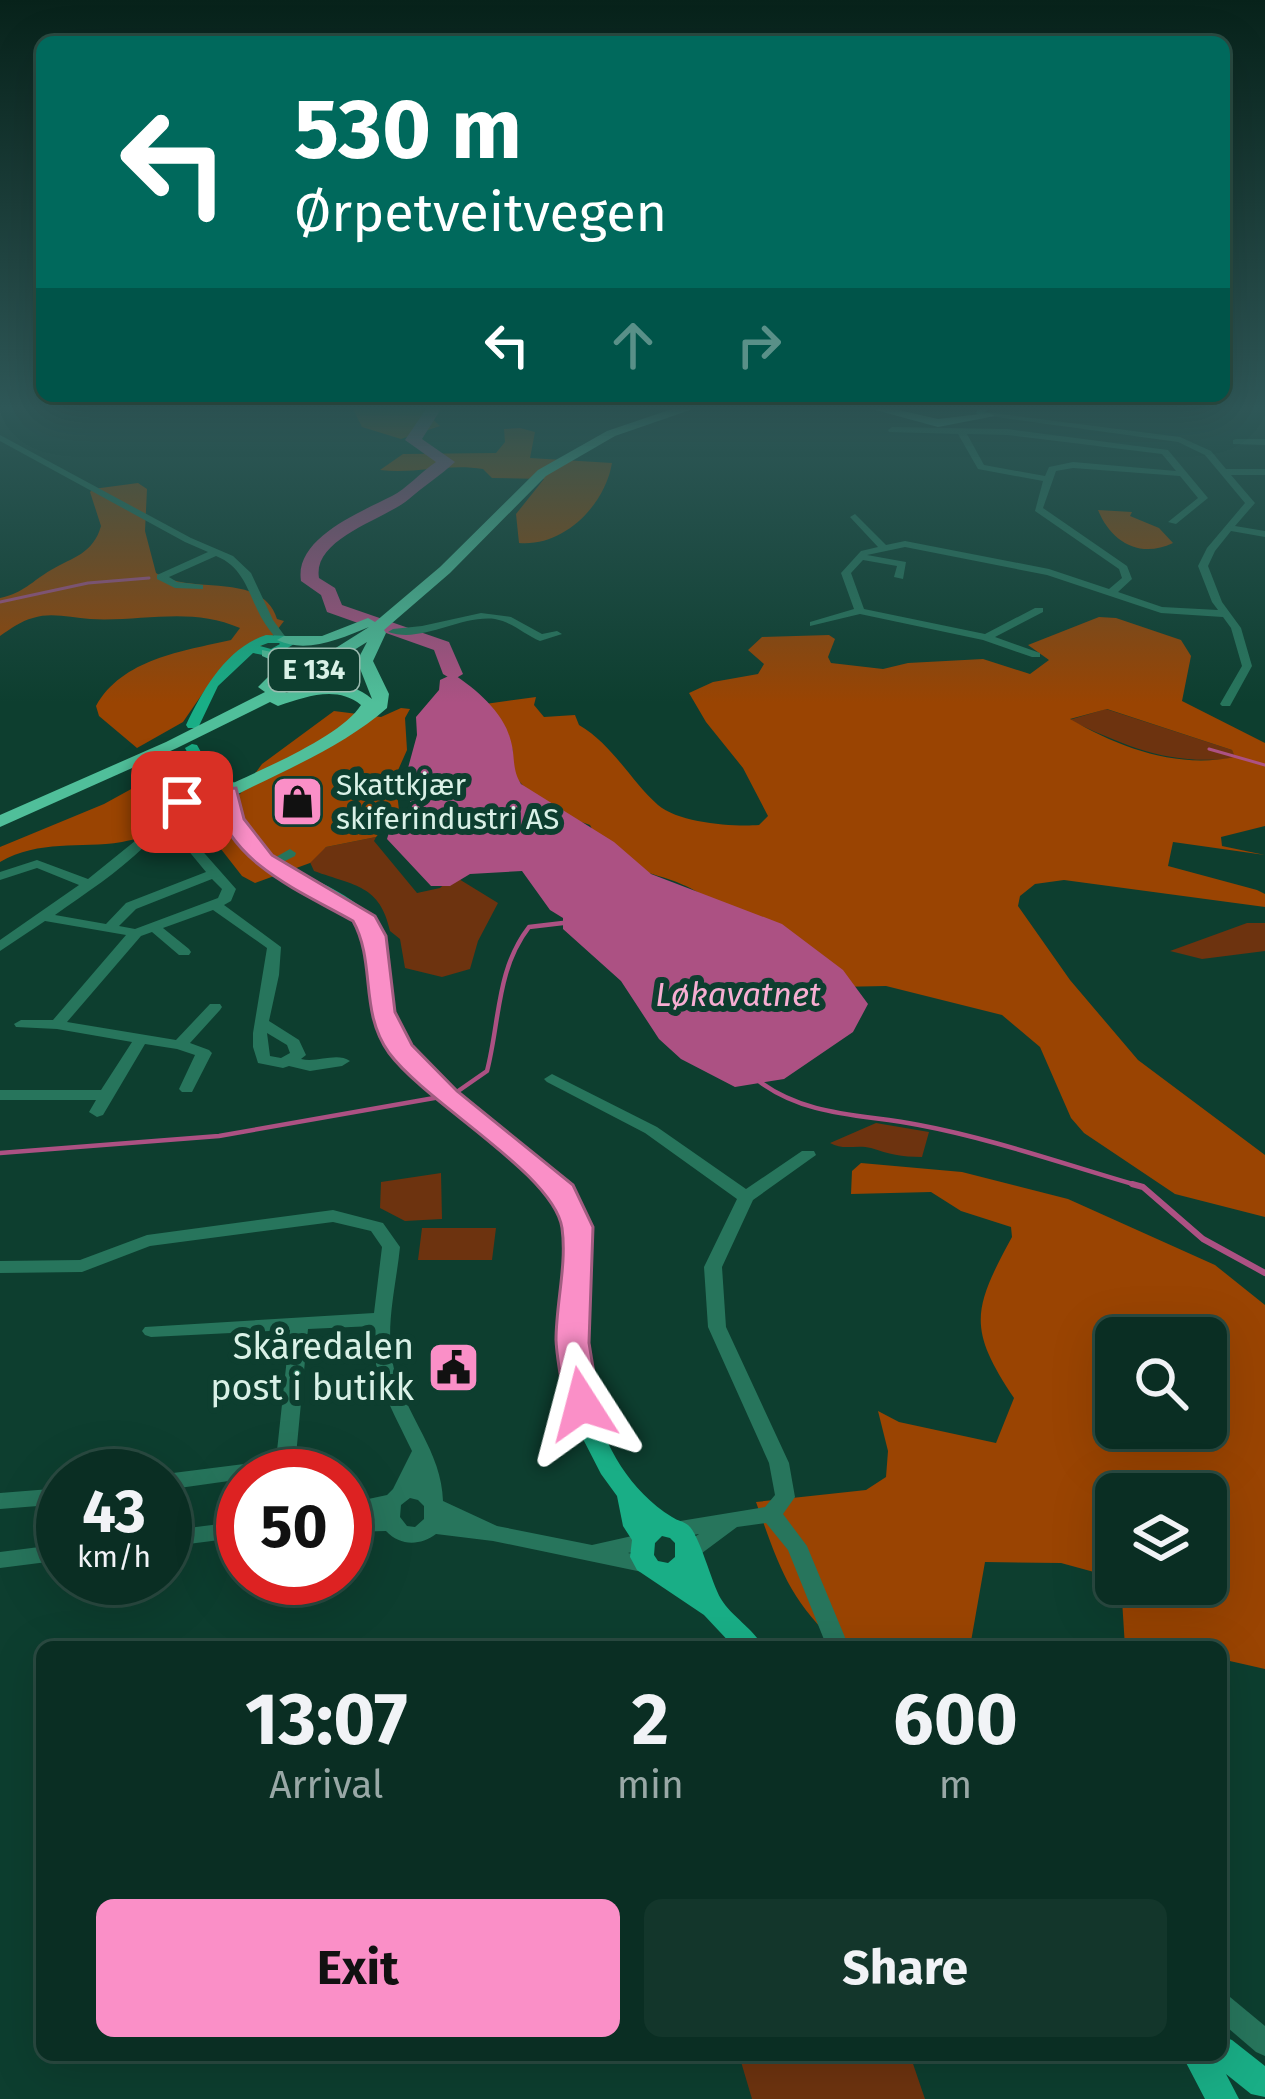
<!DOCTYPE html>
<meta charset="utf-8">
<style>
body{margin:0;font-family:"Fira Sans",sans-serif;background:#13362b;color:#f1f3f6;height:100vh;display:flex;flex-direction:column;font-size:45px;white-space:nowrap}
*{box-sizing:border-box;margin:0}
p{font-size:39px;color:#99a8a6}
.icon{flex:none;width:66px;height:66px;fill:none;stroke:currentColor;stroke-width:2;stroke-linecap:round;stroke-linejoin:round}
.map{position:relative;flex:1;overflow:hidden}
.details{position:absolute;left:36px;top:1641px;width:1191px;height:420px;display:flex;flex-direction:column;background:#0a2e23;border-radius:18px;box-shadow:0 12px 48px #0002,0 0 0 3px #2a4a41}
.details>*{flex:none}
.guide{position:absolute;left:36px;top:36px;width:1194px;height:366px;border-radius:18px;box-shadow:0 12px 48px #0002,0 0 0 3px #2a4a41;background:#00695c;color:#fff;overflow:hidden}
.controls{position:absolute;left:1095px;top:1317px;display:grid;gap:24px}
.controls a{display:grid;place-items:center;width:132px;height:132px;border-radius:18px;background:#0a2e23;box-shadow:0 12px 48px #0002,0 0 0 3px #2a4a41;font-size:60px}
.speed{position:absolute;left:36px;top:1449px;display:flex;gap:24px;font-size:60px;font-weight:700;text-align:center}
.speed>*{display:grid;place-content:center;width:156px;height:156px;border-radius:50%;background:#0a2e23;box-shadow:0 12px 48px #0002,0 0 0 3px #2a4a41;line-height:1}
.speed small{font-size:30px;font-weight:400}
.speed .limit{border:18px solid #d22;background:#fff;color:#111}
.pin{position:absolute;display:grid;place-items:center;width:102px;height:102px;color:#fff;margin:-51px;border-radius:24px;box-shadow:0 6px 18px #0006}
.me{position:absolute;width:132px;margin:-66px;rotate:351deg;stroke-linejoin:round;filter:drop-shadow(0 0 9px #0008)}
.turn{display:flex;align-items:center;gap:42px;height:252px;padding:0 60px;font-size:54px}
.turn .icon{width:156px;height:156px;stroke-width:2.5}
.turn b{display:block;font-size:84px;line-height:102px}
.lanes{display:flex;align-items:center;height:114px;padding:0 60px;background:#0003;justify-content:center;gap:60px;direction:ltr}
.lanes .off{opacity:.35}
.eta{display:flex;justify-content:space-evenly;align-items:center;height:204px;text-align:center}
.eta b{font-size:72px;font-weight:700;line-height:84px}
.button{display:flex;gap:24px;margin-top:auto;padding:24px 60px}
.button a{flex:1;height:138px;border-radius:18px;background:#fa8fc7;color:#111;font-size:48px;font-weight:700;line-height:138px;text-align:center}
.button a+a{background:#13362b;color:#f1f3f6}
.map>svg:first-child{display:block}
.green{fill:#6d330f}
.forest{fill:#9a4402;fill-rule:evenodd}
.water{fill:#ac5183}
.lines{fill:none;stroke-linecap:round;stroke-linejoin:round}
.stream-far2{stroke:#ac5183;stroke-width:3}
.stream-far1{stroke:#ac5183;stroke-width:4.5}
.stream{stroke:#ac5183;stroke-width:6}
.river{fill:#ac5183;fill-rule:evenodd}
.minor{fill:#27755c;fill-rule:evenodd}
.major{fill:#19ae86;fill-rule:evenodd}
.highway{fill:#50bf9a;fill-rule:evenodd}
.route{fill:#fa8fc7;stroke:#a25d81;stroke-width:3}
.labels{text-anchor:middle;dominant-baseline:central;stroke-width:12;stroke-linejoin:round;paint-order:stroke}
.shield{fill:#0d3e2f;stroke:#9cbbb0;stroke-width:3}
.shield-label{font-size:27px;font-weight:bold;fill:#d9f1e7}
.poi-label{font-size:30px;fill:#d9f1e7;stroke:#0d3e2f;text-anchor:start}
.water-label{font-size:33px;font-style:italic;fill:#f7aed2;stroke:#0d3e2f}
.near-poi-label{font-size:36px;fill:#d9f1e7;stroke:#0d3e2f;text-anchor:end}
</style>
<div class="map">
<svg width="1265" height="2099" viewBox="0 0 1265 2099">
<rect width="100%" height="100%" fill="#0d3e2f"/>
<!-- green -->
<g class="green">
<path d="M 1106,709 L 1232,750 L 1236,758 C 1168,766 1129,747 1069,720 Z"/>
<path d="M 376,837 L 374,841 L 417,893 L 440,888 L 454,876 L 498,903 L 478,941 L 470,969 L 442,977 L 405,968 L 400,939 L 390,931 C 380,885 355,886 314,871 L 309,860 L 326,847 Z"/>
<polygon points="1247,923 1265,923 1265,951 1202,959 1170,951"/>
<path d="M 876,1123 L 929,1132 L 922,1157 C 901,1157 889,1154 871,1148 C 856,1144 844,1151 830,1143 Z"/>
<polygon points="441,1173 442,1219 405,1221 380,1208 381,1182"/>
<polygon points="422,1228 496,1228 492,1260 418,1260"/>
<polygon points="739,2055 910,2055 925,2099 752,2099"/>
</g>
<!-- forest -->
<g class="forest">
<polygon points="353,409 422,409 440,426 401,439 362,427"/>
<path d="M 520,428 L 535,432 L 530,458 L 612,463 C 605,505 564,547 519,543 L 516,514 L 544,479 L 492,478 L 483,469 C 448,463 417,474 380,470 L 403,454 L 496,453 L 505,442 L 504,429 Z"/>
<path d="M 138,483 L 147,489 L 145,531 L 156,573 C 190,596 262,570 277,619 L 284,621 L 271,638 L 205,690 L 183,722 L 137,748 L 99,716 L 96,706 C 122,659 183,651 231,640 L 240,628 C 190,606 142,622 90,619 C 71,618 52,612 33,618 C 21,621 10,629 0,636 L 0,598 C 24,593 32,581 51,570 C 73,557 93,554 101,526 L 90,492 L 93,489 Z"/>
<path d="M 1098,510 L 1132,512 L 1130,516 L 1159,528 L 1173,543 C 1140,559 1111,542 1098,510 Z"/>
<path d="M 1099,617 L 1116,618 L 1181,640 L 1191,656 L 1182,701 L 1265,743 L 1265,826 L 1221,837 L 1222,846 L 1265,855 L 1173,842 L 1168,866 L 1257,890 L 1265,894 L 1265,907 L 1064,880 L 1035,884 L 1020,896 L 1018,906 L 1070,980 L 1138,1060 L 1265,1155 L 1265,1217 L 1175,1194 L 1084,1133 L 1071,1118 L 1040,1047 L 1002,1015 L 886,986 L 836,987 L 826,975 C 781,947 737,913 690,888 C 649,867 613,876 590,825 L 544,809 L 510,771 C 521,740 499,725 478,705 L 536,697 L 534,705 L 544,717 L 575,715 L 579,725 C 613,745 630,780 658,805 C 679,823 733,827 759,825 L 768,816 L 743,768 L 706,722 L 689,693 L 713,682 L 758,674 L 764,664 L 748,650 L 762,637 L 829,635 L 835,639 L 828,657 L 831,663 L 883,669 L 908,663 L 983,659 L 1030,674 L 1049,660 L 1028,645 ZM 1107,709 L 1232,750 L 1235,757 C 1177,769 1120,748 1070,719 Z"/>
<path d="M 401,708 L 410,709 L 405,718 L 407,750 L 395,777 L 399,810 L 376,837 L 326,847 L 310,863 L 255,883 L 242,876 L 203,826 C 153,817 161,836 122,842 C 79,849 40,839 0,862 L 0,847 L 104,804 L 144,782 L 163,783 L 176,800 L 214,804 L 240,794 L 262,764 L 334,711 L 381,717 Z"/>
<path d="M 861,1163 L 962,1172 L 1068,1199 L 1215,1265 L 1265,1305 L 1265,1669 L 1221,1659 L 1221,1647 L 1125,1647 L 1121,1584 L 1206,1584 L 1206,1494 L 1116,1494 L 1116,1578 L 1061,1563 L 985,1562 L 970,1647 L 840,1647 C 788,1598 780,1569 756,1502 L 866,1490 L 886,1477 L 888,1451 L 878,1411 L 899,1422 L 996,1443 L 1014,1398 C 967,1328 973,1309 1012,1237 L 1011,1227 L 961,1211 L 931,1192 L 851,1194 L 852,1171 ZM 1116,1338 L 1206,1338 L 1206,1428 L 1116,1428 Z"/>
</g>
<!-- water -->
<path class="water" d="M 453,674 C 475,688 503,712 510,738 C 516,756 511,768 521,784 L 614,842 L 651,874 L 782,924 L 843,970 L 868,1004 L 853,1032 L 784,1079 L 735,1087 L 681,1059 L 659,1039 L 621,981 L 563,929 L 563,918 L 550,910 L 522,871 L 470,874 L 450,886 L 431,886 L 387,839 L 392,823 L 411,805 L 405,779 L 417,735 L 416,717 L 439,690 L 440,680 Z"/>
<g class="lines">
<!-- stream-far2 -->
<g class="stream-far2">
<polyline points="0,602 88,583 149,578"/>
<polyline points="1209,749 1265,765"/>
</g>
<!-- stream-far1 -->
<g class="stream-far1">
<path d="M 760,1082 C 808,1117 863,1114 919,1125 C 994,1139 1069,1166 1143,1187"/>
<path d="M 451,1096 L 487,1071 C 500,1021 496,970 529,927 L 563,923"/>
<polyline points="0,1153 219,1136 440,1097"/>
</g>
<!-- stream -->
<polyline class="stream" points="1132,1184 1143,1187 1203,1239 1265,1273"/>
<!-- river -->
<path class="river" d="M 426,409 L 441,409 L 422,439 L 455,462 C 441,475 424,486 409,499 C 386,519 312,538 319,578 L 335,588 L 342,605 L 449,642 L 463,674 L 453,680 L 443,674 L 434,650 L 327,612 L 321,595 L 301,581 C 294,538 361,512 392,496 C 406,489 421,472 436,462 L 405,440 Z"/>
<!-- minor -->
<g class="minor">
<path d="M 978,411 L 1180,437 L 1211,451 L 1226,469 L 1265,469 L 1265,475 L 1231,475 L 1255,503 L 1235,526 L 1265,531 L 1265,537 L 1231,531 L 1215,551 L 1208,566 L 1222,602 L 1241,628 L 1252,666 L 1230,706 L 1222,706 L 1220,704 L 1242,666 L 1231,628 L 1223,617 L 1161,613 L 1047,575 L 905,547 L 867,555 L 906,562 L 903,579 L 894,577 L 897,566 L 863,560 L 851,573 L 864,609 L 985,634 L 1035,608 L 1043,608 L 1043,612 L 995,637 L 1040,653 L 1040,657 L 1032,657 L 983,640 L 860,614 L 810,626 L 810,622 L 854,609 L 841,573 L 861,551 L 878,547 L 850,517 L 855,514 L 886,545 L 905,541 L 1049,569 L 1109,589 L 1122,578 L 1119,569 L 1035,511 L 1043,481 L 978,469 L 958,434 L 889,432 L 888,430 L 892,427 L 1007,429 L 1168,450 L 1208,498 L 1176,524 L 1168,522 L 1198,498 L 1180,476 L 1073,468 L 1056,471 L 1043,508 L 1127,566 L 1132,579 L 1118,592 L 1162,607 L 1218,610 L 1212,602 L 1198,566 L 1207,548 L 1245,503 L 1205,455 L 1178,442 L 981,415 L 977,413 ZM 967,434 L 1007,435 L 1162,454 L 1176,471 L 1073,462 L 1049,467 L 1045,476 L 984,465 Z"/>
<path d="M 0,435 L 191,538 L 233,556 L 251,573 L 273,620 L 287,639 L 286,641 L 278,641 C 272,633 266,626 261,617 C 248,593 244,567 216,556 L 169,577 L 177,582 L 203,585 L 203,589 L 175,588 L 157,579 L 157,575 L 208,552 L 185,542 L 0,441 Z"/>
<polygon points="1236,439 1265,439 1265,445 1233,444 1233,440"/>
<path d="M 481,613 L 511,617 L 542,634 L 557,631 L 562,634 L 540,641 C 525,635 512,622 495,619 C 459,615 422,644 388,632 L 393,629 L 422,626 Z"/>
<path d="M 192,784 L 196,785 L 196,791 C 176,807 164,829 145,846 C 117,873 86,893 55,915 L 106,924 L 126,903 L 206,872 L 187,849 L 193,845 L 198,846 L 236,889 L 231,901 L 224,905 L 281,947 L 279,975 L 269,1021 L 299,1040 L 306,1055 L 301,1059 C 317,1063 337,1052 350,1061 L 342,1066 L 310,1071 L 289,1066 L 283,1068 L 258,1063 L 253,1047 L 253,1033 L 267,948 L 213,910 L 163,928 L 189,949 L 191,952 L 189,955 L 179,955 L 152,932 L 141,936 L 67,1022 L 176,1040 L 210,1004 L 220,1004 L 222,1007 L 220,1010 L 190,1043 L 209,1050 L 212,1053 L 192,1092 L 182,1092 L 179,1089 L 195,1055 L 177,1049 L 145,1044 L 103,1115 L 97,1117 L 89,1112 L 96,1100 L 0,1100 L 0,1090 L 101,1090 L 132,1042 L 57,1029 L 16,1027 L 14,1024 L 21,1020 L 53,1020 L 126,935 L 45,921 L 0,951 L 0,940 L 79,885 L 37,868 L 0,880 L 0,872 L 37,860 L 88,879 L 135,841 L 173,798 ZM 212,879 L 222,889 L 218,898 L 135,929 L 119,926 L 136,909 ZM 267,1033 L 287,1045 L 290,1053 L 281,1058 L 270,1056 Z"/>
<polygon points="290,849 296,853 295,856 269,869 262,865"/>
<polygon points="552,1074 657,1127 746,1189 802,1151 814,1151 816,1155 753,1200 722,1267 726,1327 789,1463 795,1497 783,1514 807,1546 849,1647 827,1647 788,1550 766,1523 737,1527 698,1556 691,1558 684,1556 681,1550 684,1544 699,1534 674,1538 667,1536 664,1530 667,1524 674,1522 765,1507 775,1495 769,1463 708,1327 704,1267 737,1199 645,1133 547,1082 544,1079"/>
<path d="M 333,1210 L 383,1223 L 400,1247 C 396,1287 384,1329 394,1369 C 406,1416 442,1452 443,1501 L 497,1526 L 592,1545 L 641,1534 L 648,1536 L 651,1542 L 648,1548 L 628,1553 L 654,1559 L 657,1565 L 654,1571 L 647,1573 L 493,1541 L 436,1534 C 420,1546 400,1546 386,1531 L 345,1532 L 345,1504 L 387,1495 L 393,1489 L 412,1451 C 391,1407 371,1376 373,1326 L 308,1329 L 295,1466 L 292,1471 L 266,1476 L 243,1476 L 243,1479 L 165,1490 L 165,1476 L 160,1476 L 165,1474 L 276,1460 L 290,1330 L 151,1337 L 145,1335 L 142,1331 L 145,1327 L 374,1313 L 382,1247 L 371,1231 L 333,1222 L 150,1246 L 82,1272 L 0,1273 L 0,1261 L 80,1260 L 147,1235 ZM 410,1498 L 418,1500 L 424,1506 L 424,1519 L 415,1527 L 407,1526 L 400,1517 L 401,1505 Z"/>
<polygon points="63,1488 63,1504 0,1509 0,1493"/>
<polygon points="243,1521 243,1537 165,1547 165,1531"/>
<polygon points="63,1544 63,1560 0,1568 0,1552"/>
<polygon points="1221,1994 1230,1997 1265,2026 1265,2056 1256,2052 1221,2022"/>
</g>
<!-- major -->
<g class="major">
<polygon points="978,409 988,409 981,416 976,413"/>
<path d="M 266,635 L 287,636 L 294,644 L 273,657 L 253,653 L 218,686 L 198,728 L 188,728 L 186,725 C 203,689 227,648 266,635 ZM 268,643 L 279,643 L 280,644 L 271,649 L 260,646 Z"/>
<path d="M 192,744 L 197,745 L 210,768 L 237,784 C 217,857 332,874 368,914 C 397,947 379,1007 411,1051 C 448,1103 512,1128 557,1173 C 616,1231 572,1326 592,1400 C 605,1447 630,1491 672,1517 C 678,1521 683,1521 688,1525 C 700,1535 711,1582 721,1599 C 732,1617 753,1628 763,1647 L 734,1647 L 704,1615 L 637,1570 L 630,1557 L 632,1540 L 623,1526 L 617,1496 L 601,1474 L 583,1439 L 565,1377 L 563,1353 L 569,1250 L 566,1225 L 559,1203 L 548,1186 L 528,1167 L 435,1098 L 414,1078 L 394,1052 L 379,1027 L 372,999 L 368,952 L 360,926 L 338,906 L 260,862 L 228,826 L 220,809 L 219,799 C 206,801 194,802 184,792 L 194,779 L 204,777 L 197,771 L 185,748 ZM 218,784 L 222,786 L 219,790 L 200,790 L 204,786 ZM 662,1536 L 670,1538 L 675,1543 L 675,1557 L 668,1563 L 658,1561 L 654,1555 L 655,1543 Z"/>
<polygon points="1221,2036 1232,2040 1265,2066 1265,2097 1251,2094 1226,2074 1239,2099 1205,2099 1182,2055 1221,2055"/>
</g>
<!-- highway -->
<g class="highway">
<path d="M 672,409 L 693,409 L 615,436 L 546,476 L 450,573 L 384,630 L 386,633 L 373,661 L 389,694 L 387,708 C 344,746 285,770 234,796 L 222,796 L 222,788 C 258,771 341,737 361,705 C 336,685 306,697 278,706 L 270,702 L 177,748 L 0,827 L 0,815 L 166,742 L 265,692 L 258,687 L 281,664 L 262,656 L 262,650 L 291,656 L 297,665 L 277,685 L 369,627 C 340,639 306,654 277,640 L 284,636 L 322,636 L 368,618 L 375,622 L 440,567 L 538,470 L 607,431 ZM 367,642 L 357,661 L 372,699 C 347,677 315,685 285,693 Z"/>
<polygon points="872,409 894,409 938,419 989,413 995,416 938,427"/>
</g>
</g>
<!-- sky -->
<linearGradient id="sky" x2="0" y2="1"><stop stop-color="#07221a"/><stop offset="0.58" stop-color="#2f5858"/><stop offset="1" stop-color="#2f5858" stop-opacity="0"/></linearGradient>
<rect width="1265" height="703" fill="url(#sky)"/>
<!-- route -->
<path class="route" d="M 192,781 L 208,790 L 236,788 L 244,819 L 272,855 L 375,916 L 386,936 L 395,1012 L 412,1045 L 457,1091 L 573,1185 L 593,1227 L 589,1343 L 599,1404 L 594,1413 L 582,1417 L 570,1413 L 565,1404 C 562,1383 557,1361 556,1340 C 556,1304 567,1264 562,1228 C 554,1174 427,1104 389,1053 C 359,1012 376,962 353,921 C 300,891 233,865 215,802 L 192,799 L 190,807 L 175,816 L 159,816 L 159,806 Z"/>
<!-- icons -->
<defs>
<symbol id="shop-square" viewBox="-11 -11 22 22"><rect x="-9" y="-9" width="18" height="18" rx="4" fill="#fa8fc7" stroke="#0d3e2f"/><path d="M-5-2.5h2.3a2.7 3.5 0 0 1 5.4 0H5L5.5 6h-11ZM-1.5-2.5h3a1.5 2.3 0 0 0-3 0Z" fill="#111"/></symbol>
<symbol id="civic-square" viewBox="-11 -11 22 22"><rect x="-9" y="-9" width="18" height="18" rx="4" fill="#fa8fc7" stroke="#0d3e2f"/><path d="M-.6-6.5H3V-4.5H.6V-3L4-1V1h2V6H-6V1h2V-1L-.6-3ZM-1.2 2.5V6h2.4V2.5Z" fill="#111"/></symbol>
</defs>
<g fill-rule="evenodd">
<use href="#shop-square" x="268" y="772" width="59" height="59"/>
<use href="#civic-square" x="424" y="1338" width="59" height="59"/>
</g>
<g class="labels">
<!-- shield labels -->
<rect class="shield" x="269" y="649" width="90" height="42" rx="9"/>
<g class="shield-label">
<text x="314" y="670">E 134</text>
</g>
<!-- poi labels -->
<g class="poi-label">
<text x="336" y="785">Skattkjær<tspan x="336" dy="34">skiferindustri AS</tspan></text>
</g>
<!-- water labels -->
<g class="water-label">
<text x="738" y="995">Løkavatnet</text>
</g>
<!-- near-poi labels -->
<g class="near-poi-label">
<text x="414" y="1347">Skåredalen<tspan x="414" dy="41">post i butikk</tspan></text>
</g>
</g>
</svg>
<div class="controls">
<a><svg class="icon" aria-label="search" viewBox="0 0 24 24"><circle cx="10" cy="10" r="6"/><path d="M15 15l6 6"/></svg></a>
<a><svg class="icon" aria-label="layers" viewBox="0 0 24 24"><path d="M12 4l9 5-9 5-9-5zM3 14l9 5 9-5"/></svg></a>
</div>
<div class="speed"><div>43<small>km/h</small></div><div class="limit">50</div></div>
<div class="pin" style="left:182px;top:802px;background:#d93025"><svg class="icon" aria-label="arrive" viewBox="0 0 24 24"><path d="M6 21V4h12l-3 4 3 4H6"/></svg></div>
<svg class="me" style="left:582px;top:1404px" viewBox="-20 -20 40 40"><path d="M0-17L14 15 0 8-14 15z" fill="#fa8fc7" stroke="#fff" stroke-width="4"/></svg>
<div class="guide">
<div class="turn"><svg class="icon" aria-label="left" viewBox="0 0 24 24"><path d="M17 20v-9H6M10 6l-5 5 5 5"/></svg><div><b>530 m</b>Ørpetveitvegen</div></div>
<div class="lanes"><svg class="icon" aria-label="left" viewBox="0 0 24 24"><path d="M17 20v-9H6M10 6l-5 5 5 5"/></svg><svg class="icon off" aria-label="ahead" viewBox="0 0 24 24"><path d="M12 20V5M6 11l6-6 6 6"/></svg><svg class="icon off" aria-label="right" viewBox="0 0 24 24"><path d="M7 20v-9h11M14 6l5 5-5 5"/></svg></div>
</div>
<section class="details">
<div class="eta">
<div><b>13:07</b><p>Arrival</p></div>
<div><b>2</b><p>min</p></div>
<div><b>600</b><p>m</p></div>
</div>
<div class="button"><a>Exit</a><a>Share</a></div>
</section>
</div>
